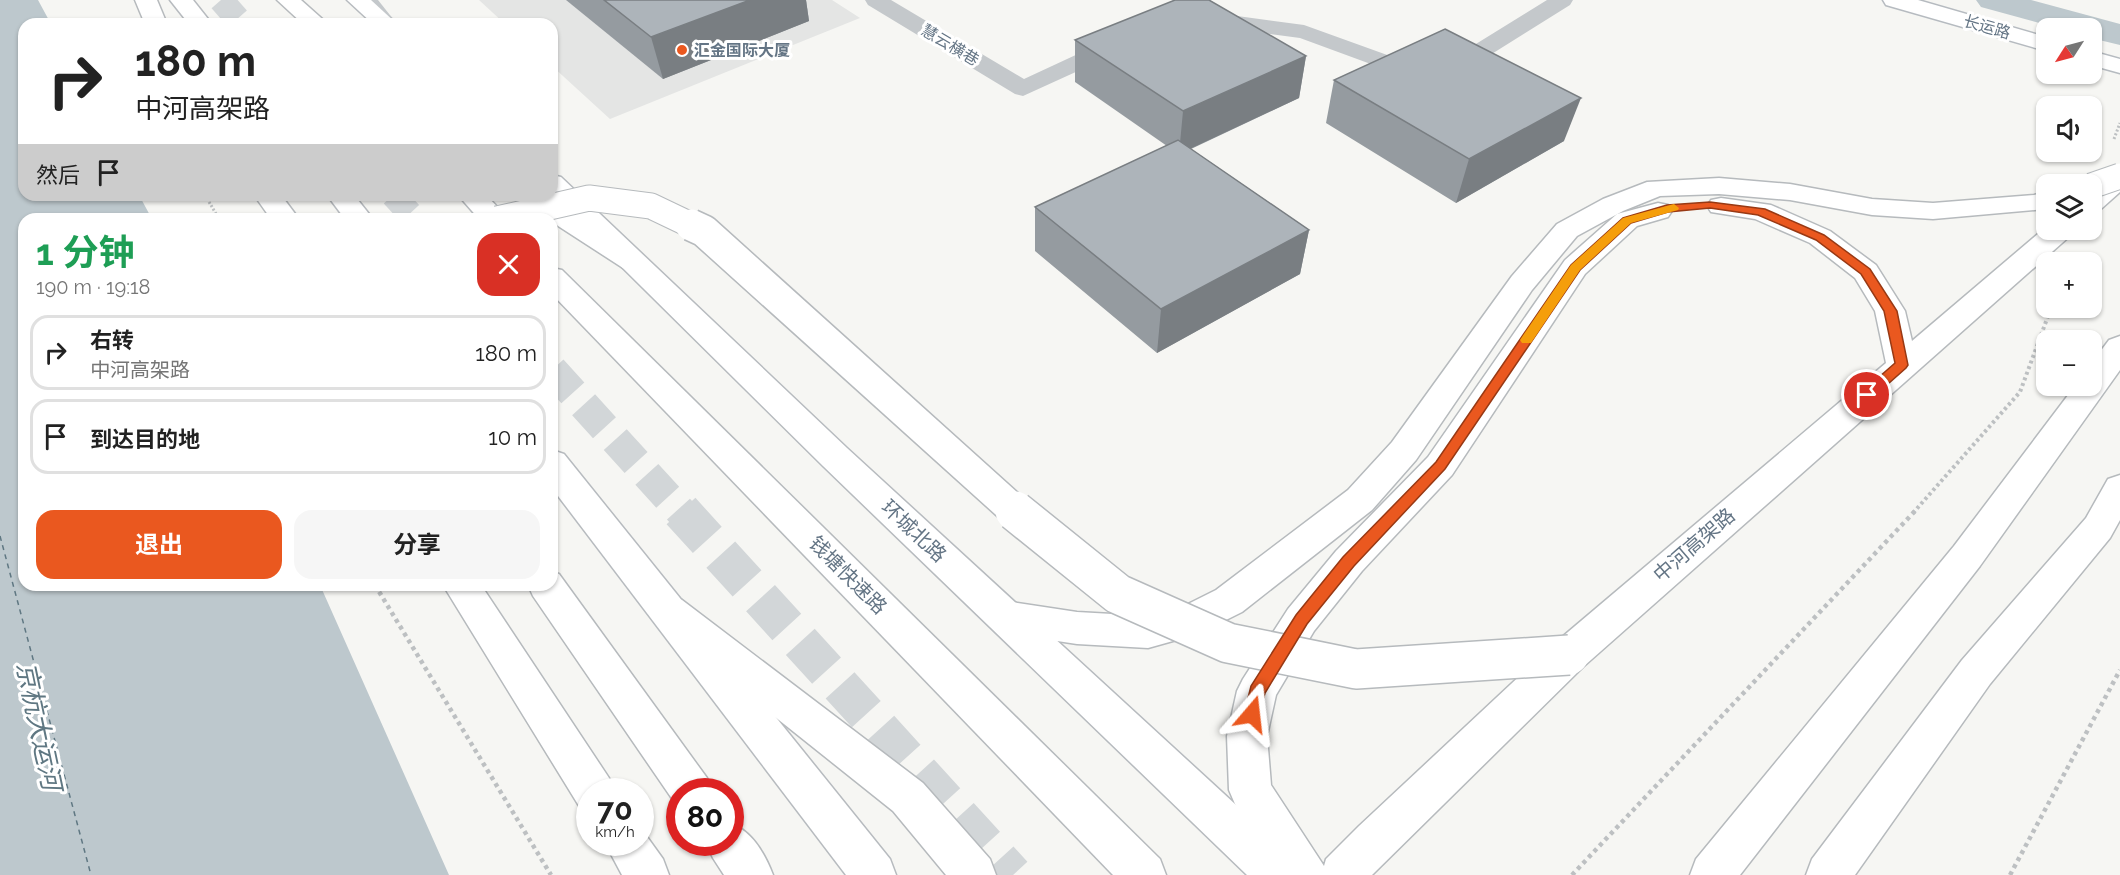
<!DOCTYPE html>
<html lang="zh">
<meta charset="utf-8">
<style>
body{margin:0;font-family:Raleway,"Noto Sans SC",sans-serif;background:#f6f6f6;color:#222;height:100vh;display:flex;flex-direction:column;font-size:22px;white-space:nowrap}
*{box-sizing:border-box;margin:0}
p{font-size:20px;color:#767676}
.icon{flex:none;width:33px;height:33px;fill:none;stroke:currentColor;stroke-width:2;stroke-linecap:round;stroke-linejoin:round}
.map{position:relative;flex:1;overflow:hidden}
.sheet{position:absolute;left:18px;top:213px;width:540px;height:378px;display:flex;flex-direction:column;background:#fff;border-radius:18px;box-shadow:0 2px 4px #0004}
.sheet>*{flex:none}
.hud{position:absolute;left:18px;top:18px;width:540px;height:183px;border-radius:18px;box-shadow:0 2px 4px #0004;background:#fff;color:#222;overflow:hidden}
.needle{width:39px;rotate:234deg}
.fabs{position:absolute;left:2036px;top:18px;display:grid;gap:12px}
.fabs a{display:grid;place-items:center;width:66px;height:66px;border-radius:12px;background:#fff;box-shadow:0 2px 4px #0004;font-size:30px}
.speed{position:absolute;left:576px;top:778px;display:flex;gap:12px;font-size:30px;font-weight:700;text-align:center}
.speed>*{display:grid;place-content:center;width:78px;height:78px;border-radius:50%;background:#fff;box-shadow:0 2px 4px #0004;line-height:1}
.speed small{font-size:15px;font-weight:400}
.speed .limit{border:9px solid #d22;background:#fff;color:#111}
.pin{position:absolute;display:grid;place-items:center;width:51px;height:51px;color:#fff;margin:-26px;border:3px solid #fff;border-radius:50%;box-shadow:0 2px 6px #0007}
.me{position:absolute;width:66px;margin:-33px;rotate:17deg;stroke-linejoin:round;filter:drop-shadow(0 0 4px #0008)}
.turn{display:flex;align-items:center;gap:21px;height:126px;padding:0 18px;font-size:27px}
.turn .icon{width:78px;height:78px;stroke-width:2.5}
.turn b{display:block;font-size:42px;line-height:51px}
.then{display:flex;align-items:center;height:57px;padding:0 18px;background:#0003;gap:12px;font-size:22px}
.round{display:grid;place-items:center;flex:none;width:63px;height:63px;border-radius:18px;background:#f6f6f6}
.summary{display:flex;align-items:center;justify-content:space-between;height:102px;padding:0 18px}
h1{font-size:36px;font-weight:700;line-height:45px;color:#1e9e55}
.cta{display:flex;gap:12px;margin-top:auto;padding:12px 18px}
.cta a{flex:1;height:69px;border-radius:18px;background:#ea581f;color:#fff;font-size:24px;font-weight:700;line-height:69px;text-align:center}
.cta a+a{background:#f6f6f6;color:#222}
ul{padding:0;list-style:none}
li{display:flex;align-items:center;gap:18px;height:75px;margin:0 12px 9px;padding:0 6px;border:3px solid #e0e0e0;border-radius:18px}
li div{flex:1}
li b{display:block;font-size:22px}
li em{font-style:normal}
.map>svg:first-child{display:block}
.built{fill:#e4e5e4}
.water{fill:#bdc8cd}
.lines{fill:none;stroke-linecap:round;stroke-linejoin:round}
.canal{fill:#bdc8cd;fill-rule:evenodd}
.ferry{stroke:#5f7782;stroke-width:1.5;stroke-dasharray:5 4.5;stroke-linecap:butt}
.highway-tunnel-far2{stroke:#d2d6d8;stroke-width:25;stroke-dasharray:25 12;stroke-linecap:butt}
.highway-tunnel-far1{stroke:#d2d6d8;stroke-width:31;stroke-dasharray:31 16;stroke-linecap:butt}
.highway-tunnel{stroke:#d2d6d8;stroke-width:39;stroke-dasharray:39 20;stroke-linecap:butt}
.secondary-casing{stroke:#b6bbc0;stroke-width:3}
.primary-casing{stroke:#b7bbbf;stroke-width:3}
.highway-casing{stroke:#b6babd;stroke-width:3}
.path-far2{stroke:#bdc0c2;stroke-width:3;stroke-dasharray:2 2;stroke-linecap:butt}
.path-far1{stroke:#bdc0c2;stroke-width:4;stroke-dasharray:3 3;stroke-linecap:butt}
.path{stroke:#bdc0c2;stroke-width:4.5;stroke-dasharray:4 4;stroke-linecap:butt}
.lane{fill:#c4c8cb;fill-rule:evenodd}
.street{fill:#c4c8cb;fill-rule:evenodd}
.secondary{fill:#fff;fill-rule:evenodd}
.primary{fill:#fff;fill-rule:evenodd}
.highway{fill:#fff;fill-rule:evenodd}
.highway-bridge-far2-casing{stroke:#b6babd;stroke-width:27;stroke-linecap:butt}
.highway-bridge-far1-casing{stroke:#b6babd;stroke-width:34;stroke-linecap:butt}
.highway-bridge-casing{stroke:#b6babd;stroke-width:42;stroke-linecap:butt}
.highway-bridge-far2{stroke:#fff;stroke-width:25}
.highway-bridge-far1{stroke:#fff;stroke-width:31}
.highway-bridge{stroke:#fff;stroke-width:39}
.wall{fill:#959ba0}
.shaded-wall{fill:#797e82}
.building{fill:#adb4ba;stroke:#797e82;stroke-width:1.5}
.route{fill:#ea581f;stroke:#983914;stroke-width:1.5}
.slow{fill:#f59e0b}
.poi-dot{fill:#ea581f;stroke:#fff;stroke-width:2}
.labels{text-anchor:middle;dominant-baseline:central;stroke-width:6;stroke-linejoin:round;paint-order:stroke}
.far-street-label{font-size:16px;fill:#647585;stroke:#fff}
.far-poi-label{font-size:16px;font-weight:bold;fill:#647585;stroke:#fff;text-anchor:start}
.street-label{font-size:20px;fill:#647585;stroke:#fff}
.near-water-label{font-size:26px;font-style:italic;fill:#5f7782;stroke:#fff}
</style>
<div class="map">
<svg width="2120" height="875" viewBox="0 0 2120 875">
<rect width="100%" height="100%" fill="#f6f6f3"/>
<!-- built -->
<polygon class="built" points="479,0 832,0 860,18 610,119 552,66 552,24 505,24"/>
<!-- water -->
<polygon class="water" points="0,0 38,0 51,24 24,24 24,195 139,195 152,219 24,219 24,585 320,585 449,875 0,875"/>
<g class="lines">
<!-- canal -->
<polygon class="canal" points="1976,0 2031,0 2120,24 2120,45 2091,38 2091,28 2058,28 1981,7"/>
<!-- ferry -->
<polyline class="ferry" points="0,536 91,875"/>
<!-- highway-tunnel-far2 -->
<g class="highway-tunnel-far2">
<polyline points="221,0 242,24"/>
<polyline points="393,195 415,219"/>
</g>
<!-- highway-tunnel-far1 -->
<polyline class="highway-tunnel-far1" points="552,370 682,513"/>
<!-- highway-tunnel -->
<polyline class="highway-tunnel" points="681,511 1013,875"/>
<defs>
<g id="secondary">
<polygon points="1883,0 1918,0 2046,37 2046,51 1886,5"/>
<polygon points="2091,51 2120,59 2120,73 2091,65"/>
</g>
<g id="primary">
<polygon points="170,0 193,0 212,24 189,24"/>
<polygon points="347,0 371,0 397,24 373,24"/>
<polygon points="552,175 561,177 847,448 1295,859 1301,875 1247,875 823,466 549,195 552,195"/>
<polygon points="327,195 354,195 373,219 345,219"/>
<polygon points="552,450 564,454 890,859 896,875 846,875 552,488"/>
</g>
<g id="highway">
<polygon points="135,0 157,0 167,24 145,24"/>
<polygon points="277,0 301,0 328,24 303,24"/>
<polygon points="2120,170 2120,192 2101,209 2091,211 2091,189 2111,172"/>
<polygon points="1719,178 1790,184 1872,199 1933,203 2034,195 2046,192 2046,209 1933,219 1872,215 1790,200 1719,194 1660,196 1623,211 1577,236 1532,290 1416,460 1372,510 1242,612 1198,634 1148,648 1077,644 1005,633 992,628 986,617 992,606 1005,601 1077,612 1148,616 1178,609 1216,590 1348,490 1392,442 1512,276 1557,224 1603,199 1647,182"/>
<polygon points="254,195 281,195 299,219 271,219"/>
<polygon points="458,195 486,195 509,219 479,219"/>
<polygon points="516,195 547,195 643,256 647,262 643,268 633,271 623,268 552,222 552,219 547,219 520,201"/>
<polygon points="1721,198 1771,205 1830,231 1876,265 1905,311 1912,341 2046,227 2046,230 2074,230 2070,236 1583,667 1372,875 1280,875 1235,804 1229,790 1227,736 1237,691 1243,679 1288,609 1336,551 1428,457 1565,260 1617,214 1658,203 1668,205 1672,211 1668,217 1637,226 1585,274 1452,475 1362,571 1314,631 1276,695 1267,736 1271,785 1324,866 1326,859 1359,826 1555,643 1886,363 1875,311 1855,278 1810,243 1755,219 1711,212 1707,206 1711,200"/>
<polygon points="552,268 562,270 1160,859 1166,875 1113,875 552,294"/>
<polygon points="2120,336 2120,370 1980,566 1740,875 1690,875 1696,859 1954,546 2075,386 2091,386 2091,364 2109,340"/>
<polygon points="2120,475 2120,520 2110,538 1990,684 1855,875 1806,875 1812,859 1962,660 2086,518 2108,479"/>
<polygon points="552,572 559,574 707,778 713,792 680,792 680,807 677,806 533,596 528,585 552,585"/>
<polygon points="443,585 481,585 609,778 615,792 590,792 590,810 579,806"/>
<polygon points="669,595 682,600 923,783 990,859 996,875 946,875 893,811 656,622 650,611 656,600"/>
<path d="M 730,823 C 752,831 765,854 773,875 L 724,875 L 713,858 L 706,843 L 730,843 Z"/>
<polygon points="640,827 663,859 669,875 622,875 605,843 640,843"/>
</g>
</defs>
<!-- secondary casing -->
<use href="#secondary" class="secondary-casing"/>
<!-- primary casing -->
<use href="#primary" class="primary-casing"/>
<!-- highway casing -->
<use href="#highway" class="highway-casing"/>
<!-- path-far2 -->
<g class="path-far2">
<polyline points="2114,139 2120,123"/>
<polyline points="205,195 219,219"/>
</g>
<!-- path-far1 -->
<polyline class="path-far1" points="1913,513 2020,392 2051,308"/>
<!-- path -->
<g class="path">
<polyline points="375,585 551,875"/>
<polyline points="1572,875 1915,511"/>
<polyline points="2010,875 2120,670"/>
</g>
<!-- lane -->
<polygon class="lane" points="364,0 378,0 397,24 383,24"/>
<!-- street -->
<g class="street">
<polygon points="865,0 891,0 1024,79 1108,40 1116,38 1124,40 1127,45 1124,50 1023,96 1015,94 868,5"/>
<polygon points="1547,0 1573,0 1570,5 1463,72 1455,74 1387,70 1300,38 1208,26 1200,24 1197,19 1200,14 1208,12 1304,25 1390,56 1450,60"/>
</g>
<!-- secondary -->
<use href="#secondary" class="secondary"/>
<!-- primary -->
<use href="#primary" class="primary"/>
<!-- highway -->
<use href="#highway" class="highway"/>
<defs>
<g id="highway-bridge-far2">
<polyline points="2091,186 2120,176"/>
<polyline points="497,219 589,198 651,206 695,227"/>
</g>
<polyline id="highway-bridge-far1" points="691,225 704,231 1017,513"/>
<polyline id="highway-bridge" points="1015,511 1118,594 1228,643 1356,669 1569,655"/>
</defs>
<!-- highway-bridge-far2 casing -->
<use href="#highway-bridge-far2" class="highway-bridge-far2-casing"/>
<!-- highway-bridge-far1 casing -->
<use href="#highway-bridge-far1" class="highway-bridge-far1-casing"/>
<!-- highway-bridge casing -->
<use href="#highway-bridge" class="highway-bridge-casing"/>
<!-- highway-bridge-far2 -->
<use href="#highway-bridge-far2" class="highway-bridge-far2"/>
<!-- highway-bridge-far1 -->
<use href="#highway-bridge-far1" class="highway-bridge-far1"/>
<!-- highway-bridge -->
<use href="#highway-bridge" class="highway-bridge"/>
</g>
<!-- wall -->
<g class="wall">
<polygon points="566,0 806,0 809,21 663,79"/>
<polygon points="1075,40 1306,56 1299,98 1191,149 1309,230 1300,274 1157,353 1035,251 1035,207 1167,146 1075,82"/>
<polygon points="1334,80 1564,141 1456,203 1326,123"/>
</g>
<!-- shaded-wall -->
<g class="shaded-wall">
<polygon points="750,0 806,0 809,21 663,79 651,37"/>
<polygon points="1306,56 1299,98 1179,154 1183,111"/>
<polygon points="1581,98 1564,141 1456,203 1469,159"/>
<polygon points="1309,230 1300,274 1157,353 1161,309"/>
</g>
<!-- building -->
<g class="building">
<polygon points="604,0 750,0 651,37"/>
<polygon points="1175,0 1209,0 1306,56 1183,111 1075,40"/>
<polygon points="1445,29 1581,98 1469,159 1334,80"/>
<polygon points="1178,140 1309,230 1161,309 1035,207"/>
</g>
<!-- route -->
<polygon class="route" points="1710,202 1765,209 1824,235 1870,269 1897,311 1908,365 1906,368 1871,399 1862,399 1860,395 1862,392 1895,363 1884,311 1861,274 1816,240 1758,215 1710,208 1668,212 1631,223 1580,270 1445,469 1354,566 1307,624 1265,693 1258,719 1252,721 1246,719 1244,714 1251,686 1296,615 1343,557 1436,462 1571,265 1623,218 1667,205"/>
<!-- slow -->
<polygon class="slow" points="1674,204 1679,208 1678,210 1631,223 1580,270 1531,343 1522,343 1520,340 1522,337 1571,265 1623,218"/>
<!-- markers -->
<circle class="poi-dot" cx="682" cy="50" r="6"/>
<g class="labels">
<!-- far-street labels -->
<g class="far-street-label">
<text transform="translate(1987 27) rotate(16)">长运路</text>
<text transform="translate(950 45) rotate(31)">慧云横巷</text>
</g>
<!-- far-poi labels -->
<g class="far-poi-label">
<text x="694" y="50">汇金国际大厦</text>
</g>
<!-- street labels -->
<g class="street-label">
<text transform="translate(914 531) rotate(43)">环城北路</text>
<text transform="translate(1694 545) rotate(-41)">中河高架路</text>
<text transform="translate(848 575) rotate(45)">钱塘快速路</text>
</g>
<!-- near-water labels -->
<g class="near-water-label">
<text transform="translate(39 726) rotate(78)">京杭大运河</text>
</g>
</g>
</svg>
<div class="fabs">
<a><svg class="needle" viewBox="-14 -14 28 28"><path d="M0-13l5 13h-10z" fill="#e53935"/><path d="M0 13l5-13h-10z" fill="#767676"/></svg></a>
<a><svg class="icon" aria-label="sound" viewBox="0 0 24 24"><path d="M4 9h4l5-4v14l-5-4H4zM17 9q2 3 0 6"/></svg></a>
<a><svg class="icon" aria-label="layers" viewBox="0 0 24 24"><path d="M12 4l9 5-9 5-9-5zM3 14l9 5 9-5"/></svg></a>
<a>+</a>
<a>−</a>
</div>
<div class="speed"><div>70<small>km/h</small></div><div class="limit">80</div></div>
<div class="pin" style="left:1867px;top:395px;background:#d93025"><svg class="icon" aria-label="arrive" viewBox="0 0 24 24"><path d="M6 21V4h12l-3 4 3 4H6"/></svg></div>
<svg class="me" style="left:1252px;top:714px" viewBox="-20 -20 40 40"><path d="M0-17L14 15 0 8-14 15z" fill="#ea581f" stroke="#fff" stroke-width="4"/></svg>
<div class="hud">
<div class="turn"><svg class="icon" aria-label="right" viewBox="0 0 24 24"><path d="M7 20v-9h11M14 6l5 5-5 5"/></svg><div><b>180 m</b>中河高架路</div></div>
<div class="then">然后<svg class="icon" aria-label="arrive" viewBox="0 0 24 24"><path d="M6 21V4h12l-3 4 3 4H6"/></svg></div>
</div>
<section class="sheet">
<div class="summary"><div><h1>1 分钟</h1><p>190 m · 19:18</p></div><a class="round" style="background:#d93025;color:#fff"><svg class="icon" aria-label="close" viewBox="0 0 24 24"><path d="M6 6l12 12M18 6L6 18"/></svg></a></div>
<ul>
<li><svg class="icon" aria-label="right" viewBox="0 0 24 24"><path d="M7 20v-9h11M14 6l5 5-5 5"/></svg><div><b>右转</b><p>中河高架路</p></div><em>180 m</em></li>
<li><svg class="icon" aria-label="arrive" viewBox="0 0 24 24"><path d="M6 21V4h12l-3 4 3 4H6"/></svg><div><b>到达目的地</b></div><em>10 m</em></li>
</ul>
<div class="cta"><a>退出</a><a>分享</a></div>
</section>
</div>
